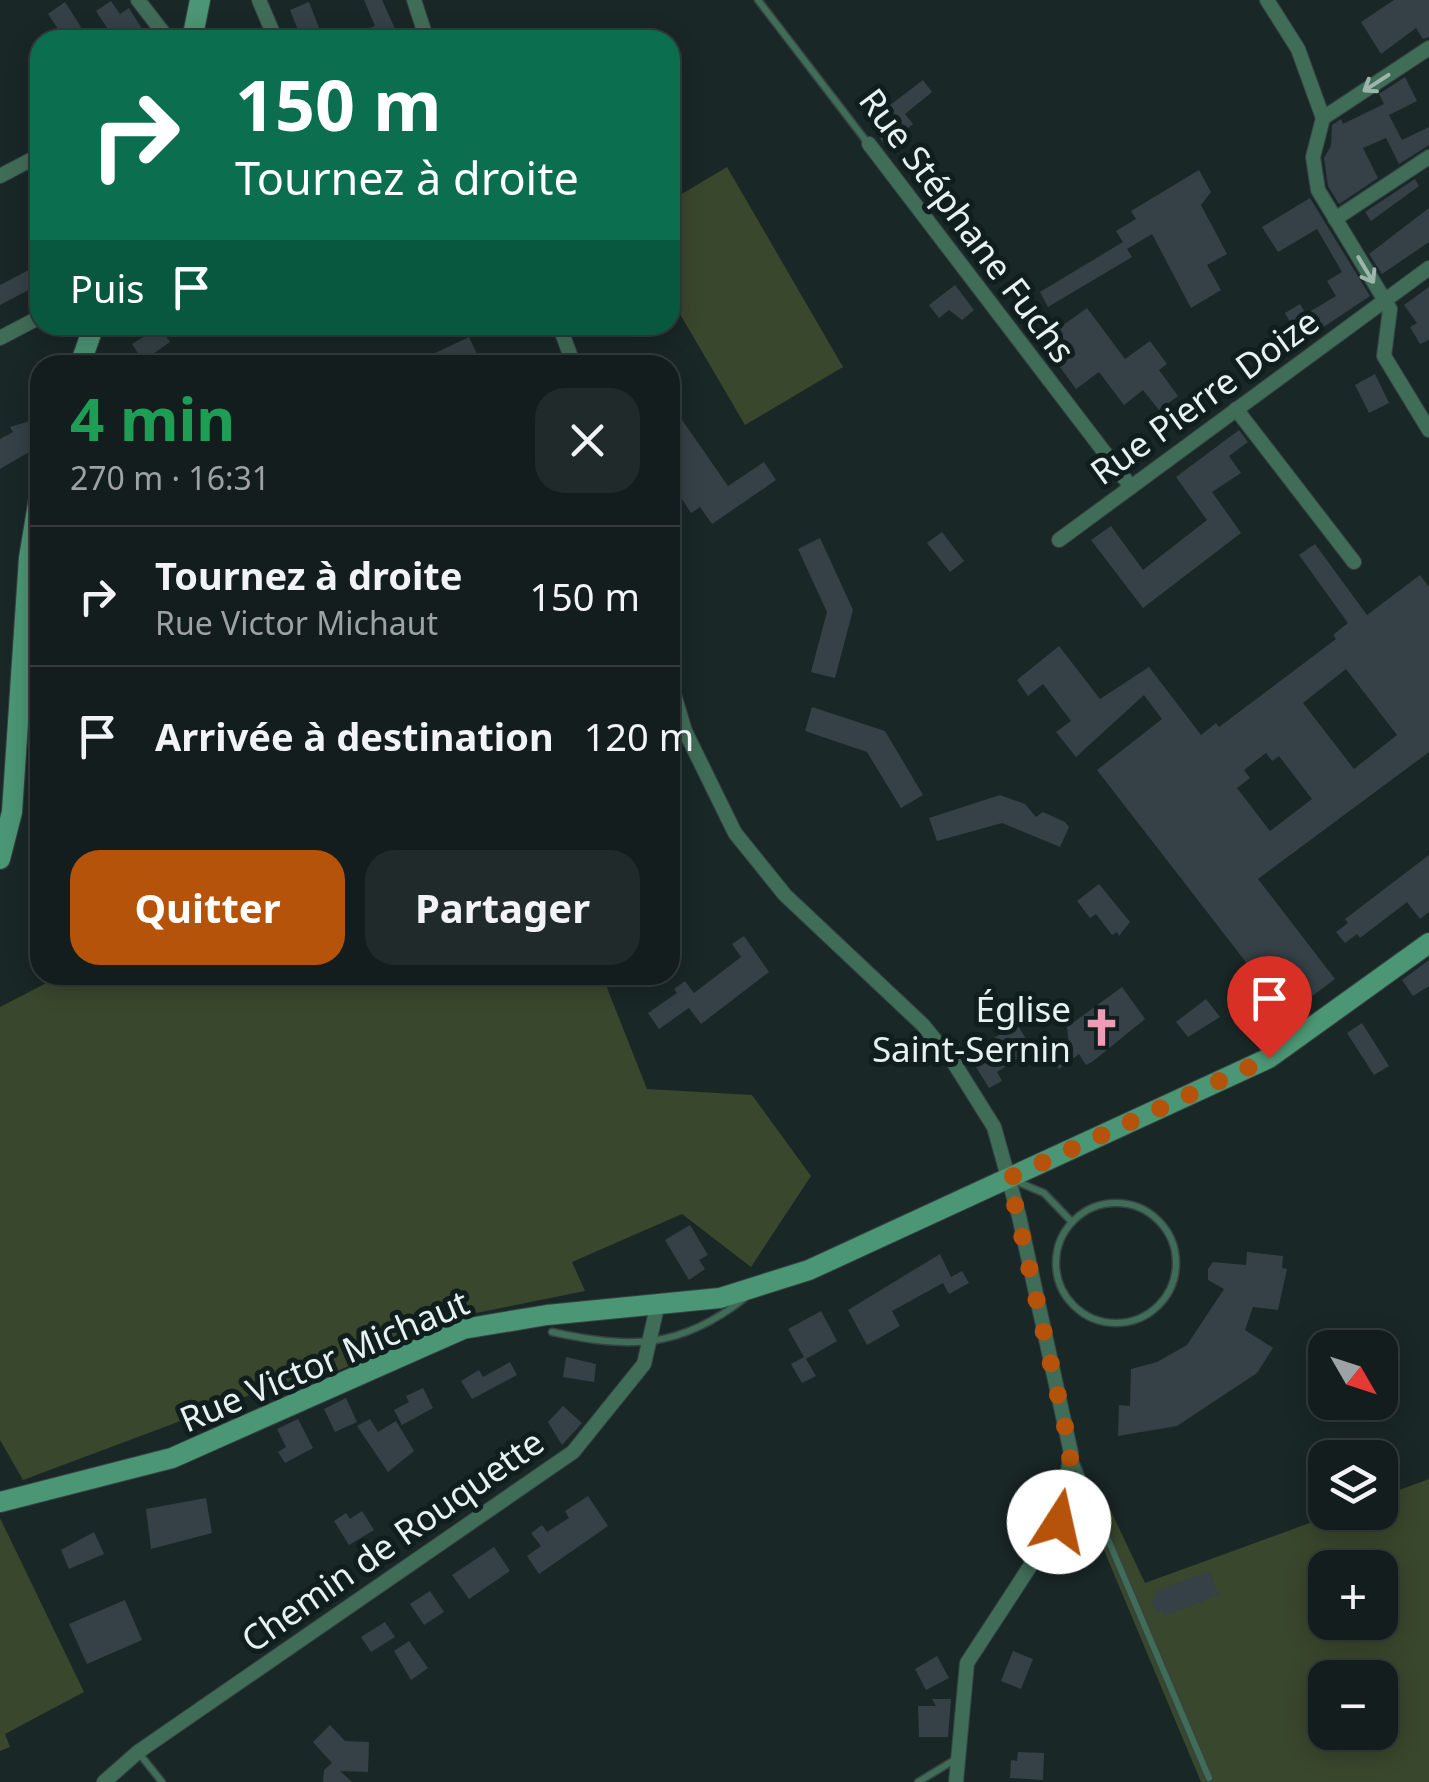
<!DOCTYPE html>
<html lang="fr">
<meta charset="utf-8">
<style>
body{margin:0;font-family:"Noto Sans",sans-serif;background:#212a2a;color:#f1f3f6;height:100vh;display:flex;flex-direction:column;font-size:38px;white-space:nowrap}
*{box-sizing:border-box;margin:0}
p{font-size:32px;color:#9da2a4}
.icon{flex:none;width:55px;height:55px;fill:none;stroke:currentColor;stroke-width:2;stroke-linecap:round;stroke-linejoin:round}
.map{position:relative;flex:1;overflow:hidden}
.drawer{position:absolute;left:30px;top:355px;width:650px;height:630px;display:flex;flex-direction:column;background:#141d1d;border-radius:30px;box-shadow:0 5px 25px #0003,0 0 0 2px #333b3b}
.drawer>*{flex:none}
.banner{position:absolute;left:30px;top:30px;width:650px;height:305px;border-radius:30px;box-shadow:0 5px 25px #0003,0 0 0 2px #333b3b;background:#0b6e4f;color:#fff;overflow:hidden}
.needle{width:65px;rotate:129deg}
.fabs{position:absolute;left:1308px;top:1330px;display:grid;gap:20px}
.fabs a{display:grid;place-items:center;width:90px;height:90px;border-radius:20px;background:#141d1d;box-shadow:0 5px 25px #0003,0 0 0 2px #333b3b;font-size:50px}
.pin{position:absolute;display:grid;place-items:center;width:85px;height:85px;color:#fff;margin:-102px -42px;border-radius:50% 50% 50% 0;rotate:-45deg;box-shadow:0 0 10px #0007}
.pin .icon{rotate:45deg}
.me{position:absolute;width:110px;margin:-55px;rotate:10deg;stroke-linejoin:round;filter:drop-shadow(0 0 8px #0008)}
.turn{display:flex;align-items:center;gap:35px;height:210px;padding:0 40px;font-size:45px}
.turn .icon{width:130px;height:130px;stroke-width:2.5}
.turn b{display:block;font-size:70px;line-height:85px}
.then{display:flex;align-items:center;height:95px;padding:0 40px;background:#0003;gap:20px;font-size:38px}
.round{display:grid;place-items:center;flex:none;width:105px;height:105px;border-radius:30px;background:#212a2a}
.head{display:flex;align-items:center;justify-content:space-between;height:170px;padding:0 40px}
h1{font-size:60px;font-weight:700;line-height:75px;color:#1e9e55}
.action{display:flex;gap:20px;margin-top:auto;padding:20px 40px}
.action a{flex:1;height:115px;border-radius:30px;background:#b45309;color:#fff;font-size:40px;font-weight:700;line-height:115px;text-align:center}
.action a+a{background:#212a2a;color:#f1f3f6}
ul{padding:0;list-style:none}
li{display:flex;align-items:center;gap:30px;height:140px;padding:0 40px;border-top:2px solid #333b3b}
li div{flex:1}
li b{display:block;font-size:38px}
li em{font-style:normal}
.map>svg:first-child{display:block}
.green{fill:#39472c;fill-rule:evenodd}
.building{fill:#354146;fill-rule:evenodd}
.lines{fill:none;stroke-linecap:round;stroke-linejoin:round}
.lane-casing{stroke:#374343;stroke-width:9}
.street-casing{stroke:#374343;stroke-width:16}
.secondary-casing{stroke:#374343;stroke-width:22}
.lane{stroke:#406d58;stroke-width:6}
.street{stroke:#406d58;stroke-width:14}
.secondary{stroke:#4b9674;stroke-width:20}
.oneway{stroke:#9cb6ac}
.route{stroke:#b45309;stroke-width:18;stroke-dasharray:0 32.4}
.labels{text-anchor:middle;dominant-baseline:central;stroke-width:10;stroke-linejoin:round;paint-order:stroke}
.street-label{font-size:35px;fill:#e8f1f1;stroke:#111e1e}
.poi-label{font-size:35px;fill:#e8f1f1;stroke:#111e1e;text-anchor:end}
</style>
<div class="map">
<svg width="1429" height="1782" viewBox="0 0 1429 1782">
<rect width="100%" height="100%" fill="#1a2727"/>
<!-- green -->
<g class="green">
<polygon points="727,167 843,367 745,425 670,297 670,201"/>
<polygon points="62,975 602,975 647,1089 752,1095 811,1176 751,1267 682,1214 572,1262 585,1291 466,1315 273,1399 266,1389 23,1480 0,1440 0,1007"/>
<path d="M 1429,1479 L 1429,1782 L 1201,1782 L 1083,1500 L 1102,1492 L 1145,1583 L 1337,1513 L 1380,1512 L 1380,1497 ZM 1325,1568 L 1380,1568 L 1380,1622 L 1325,1622 ZM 1325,1678 L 1380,1678 L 1380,1732 L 1325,1732 Z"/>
<polygon points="0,1518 84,1692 5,1734 10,1747 0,1751"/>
</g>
<!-- building -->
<g class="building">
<polygon points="364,0 382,0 400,40 360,40 368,35 366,29 375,26"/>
<polygon points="1394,0 1429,0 1429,37 1423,39 1416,28 1381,54 1361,22"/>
<polygon points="111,1 120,14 129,8 149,40 115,40 96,11"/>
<polygon points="65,2 81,27 64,38 48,14"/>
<polygon points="309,2 320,30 301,38 290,10"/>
<polygon points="1405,77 1417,101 1389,115 1402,140 1429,127 1429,145 1399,164 1386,138 1363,148 1378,178 1339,204 1328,186 1324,158 1331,146 1332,125 1341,119 1343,124 1384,104 1379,94"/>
<polygon points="923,80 932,92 905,114 913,124 885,145 868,122"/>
<polygon points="1199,170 1211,192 1201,205 1227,254 1207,265 1221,290 1191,308 1152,234 1127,249 1132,257 1048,307 1040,292 1123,242 1116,231 1136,219 1131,211"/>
<polygon points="1415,179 1419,186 1371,221 1365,212"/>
<polygon points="1310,198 1370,296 1301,342 1285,313 1300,304 1306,314 1336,296 1327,281 1342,272 1317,229 1278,252 1262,227"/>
<polygon points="1429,208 1429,242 1382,274 1369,254"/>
<polygon points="40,264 40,284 0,305 0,285"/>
<polygon points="955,285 974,310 962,320 949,310 939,318 929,305"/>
<polygon points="1429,287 1429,340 1420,344 1410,327 1417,323 1404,305"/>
<polygon points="1087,308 1125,359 1150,341 1167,364 1159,370 1178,396 1159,410 1143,390 1124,405 1099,372 1076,389 1041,341"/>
<polygon points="160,327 170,342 143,361 132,344"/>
<polygon points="469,337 478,356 458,365 410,365"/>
<polygon points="1375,374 1389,403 1369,413 1355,385"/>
<polygon points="678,414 728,486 764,462 776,480 712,524 700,507 691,513 670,481 670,419"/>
<polygon points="40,418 40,433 31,438 36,448 0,469 0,439 13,432 10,427"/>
<polygon points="1239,430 1248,442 1229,456 1241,473 1212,492 1241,533 1143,608 1091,540 1111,526 1143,570 1207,520 1176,477"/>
<polygon points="942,532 964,561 950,572 927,543"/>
<polygon points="820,538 853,610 835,678 811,672 827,612 798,549"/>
<path d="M 1315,544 L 1367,615 L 1420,575 L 1429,587 L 1429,752 L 1258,879 L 1335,979 L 1287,1015 L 1097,770 L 1162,719 L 1144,695 L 1076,757 L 1056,732 L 1071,721 L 1043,684 L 1028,696 L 1017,680 L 1059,646 L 1100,699 L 1149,667 L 1201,735 L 1216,723 L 1219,727 L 1336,639 L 1333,635 L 1348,623 L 1299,555 ZM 1346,669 L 1397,735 L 1354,769 L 1303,703 ZM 1266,753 L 1272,761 L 1279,756 L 1312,799 L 1270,831 L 1237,788 L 1250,778 L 1244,770 Z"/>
<polygon points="812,707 885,731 923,795 901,808 867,752 805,731"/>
<polygon points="1000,795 1025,804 1036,817 1043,812 1065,822 1069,827 1060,847 1002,823 937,841 929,818"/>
<polygon points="1429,855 1429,912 1420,919 1407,902 1360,938 1357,934 1345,943 1336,932 1348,923 1345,919"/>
<polygon points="1099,884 1130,922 1119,936 1117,932 1112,935 1096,914 1090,918 1077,901"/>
<polygon points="744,936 769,972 701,1024 689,1008 659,1029 648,1013 677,993 674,989 685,981 694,993 741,957 732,944"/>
<polygon points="1429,960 1429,986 1413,996 1402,980"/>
<polygon points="1122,987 1145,1019 1092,1062 1086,1065 1079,1054 1059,1069 1050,1056 1069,1044 1067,1027"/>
<polygon points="1206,999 1220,1017 1188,1037 1176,1022"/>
<polygon points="1362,1023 1389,1066 1374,1075 1347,1033"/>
<polygon points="1017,1024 1032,1049 997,1072 1002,1081 989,1088 968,1054"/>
<polygon points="690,1225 708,1255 699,1260 705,1269 689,1280 665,1240"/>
<polygon points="1247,1252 1283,1256 1282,1268 1287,1269 1278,1310 1253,1307 1245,1330 1273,1348 1257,1373 1177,1426 1118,1436 1119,1405 1130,1406 1131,1369 1157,1362 1187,1345 1224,1289 1208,1280 1208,1269 1213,1262 1246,1265"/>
<polygon points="940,1254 951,1277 962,1271 969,1283 949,1294 943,1283 892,1311 900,1326 867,1345 848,1310"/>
<polygon points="821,1311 837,1341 806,1359 816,1376 802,1383 791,1364 804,1357 788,1329"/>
<polygon points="566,1357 596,1364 594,1382 563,1377"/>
<polygon points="510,1362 517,1375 472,1399 461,1381 479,1370 483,1377"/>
<polygon points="423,1388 433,1408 402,1425 394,1410 409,1402 406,1396"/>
<polygon points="346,1398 357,1422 335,1432 324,1409"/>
<polygon points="563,1406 582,1423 562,1445 548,1422"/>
<polygon points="298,1419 313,1448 285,1463 278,1452 286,1447 277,1429"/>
<polygon points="370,1419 378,1432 396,1421 414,1451 388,1472 357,1426"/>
<polygon points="588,1496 608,1526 539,1574 527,1556 541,1546 531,1533 542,1525 547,1532 569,1518 565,1511"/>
<polygon points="206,1498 212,1533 151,1549 146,1509"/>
<polygon points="362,1511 374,1530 349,1545 334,1521 346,1513 350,1519"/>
<polygon points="94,1532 104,1554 69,1569 61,1550"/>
<polygon points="494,1547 510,1571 469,1599 452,1575"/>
<polygon points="1209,1571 1219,1595 1164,1616 1162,1610 1156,1612 1151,1600 1157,1598 1154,1592"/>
<polygon points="430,1591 444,1612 424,1625 410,1604"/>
<polygon points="125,1600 142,1640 87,1664 69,1624"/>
<polygon points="385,1622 395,1637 371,1652 361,1637"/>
<polygon points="409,1641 428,1668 411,1680 394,1651"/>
<polygon points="1013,1651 1033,1659 1021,1689 1001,1681"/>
<polygon points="937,1656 949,1678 926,1690 915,1669"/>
<polygon points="932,1699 951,1699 948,1737 919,1737 918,1706 936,1706"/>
<polygon points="330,1725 345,1741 369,1742 368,1772 340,1771 352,1782 323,1782 324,1770 332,1763 313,1742"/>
<polygon points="1018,1752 1044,1753 1043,1780 1010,1778 1011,1760 1017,1761"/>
</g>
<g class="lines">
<defs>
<g id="lane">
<polyline points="758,0 867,142"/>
<polyline points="1013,1180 1044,1193 1072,1222"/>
<circle cx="1116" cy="1263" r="60"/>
<path d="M 552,1332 C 630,1349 680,1349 745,1298"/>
<polyline points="1074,1459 1209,1778"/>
<polyline points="138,1752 162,1782"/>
<polyline points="918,1782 956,1759"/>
</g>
<g id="street">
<polyline points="138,0 169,40"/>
<polyline points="259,0 276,40"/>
<polyline points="414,0 427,40"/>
<polyline points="1267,0 1298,49 1323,118"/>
<polyline points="1429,48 1323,118 1313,157 1318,190 1390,309 1384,356 1429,430"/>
<polyline points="869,144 1131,487"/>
<polyline points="0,176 40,155"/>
<polyline points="1335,219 1429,157"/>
<polyline points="559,325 574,365"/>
<polyline points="0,338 40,317"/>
<polyline points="1236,409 1354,562"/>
<polyline points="1059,540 1429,268"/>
<polyline points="670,681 685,731 735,833 785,895 923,1025 954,1063 994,1127 1019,1216 1071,1453 1059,1522 967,1663 956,1782"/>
<polyline points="104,1782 138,1752 573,1452 644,1364 658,1303"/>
</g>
<g id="secondary">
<polyline points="192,40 200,0"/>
<polyline points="80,365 94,325"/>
<polyline points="0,859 12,812 29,558 40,492"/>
<polyline points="0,1502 172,1458 463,1329 547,1315 720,1298 809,1270 1269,1058 1429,943"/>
</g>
</defs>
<!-- lane casing -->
<use href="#lane" class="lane-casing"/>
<!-- street casing -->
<use href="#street" class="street-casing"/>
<!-- secondary casing -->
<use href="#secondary" class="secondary-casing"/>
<!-- lane -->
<use href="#lane" class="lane"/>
<!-- street -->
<use href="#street" class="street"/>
<!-- secondary -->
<use href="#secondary" class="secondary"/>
</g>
<!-- one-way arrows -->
<defs><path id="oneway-shaft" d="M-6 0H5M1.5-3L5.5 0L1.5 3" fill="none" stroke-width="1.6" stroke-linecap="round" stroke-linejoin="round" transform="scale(2.5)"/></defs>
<g class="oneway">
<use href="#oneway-shaft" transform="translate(1376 83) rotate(147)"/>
<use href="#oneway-shaft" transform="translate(1366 270) rotate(59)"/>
</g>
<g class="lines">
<!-- route -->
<polyline class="route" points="1059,1522 1071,1453 1009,1178 1269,1058"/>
</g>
<!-- icons -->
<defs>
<symbol id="church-bare" viewBox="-9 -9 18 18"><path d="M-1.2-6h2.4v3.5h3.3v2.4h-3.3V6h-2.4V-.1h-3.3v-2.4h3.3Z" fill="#f09ab6" stroke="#111e1e" stroke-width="2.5" paint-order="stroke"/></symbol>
</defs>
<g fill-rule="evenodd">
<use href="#church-bare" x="1074" y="1000" width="55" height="55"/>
</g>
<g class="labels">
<!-- street labels -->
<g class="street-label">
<text transform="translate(968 225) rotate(53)">Rue Stéphane Fuchs</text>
<text transform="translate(1204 396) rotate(-36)">Rue Pierre Doize</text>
<text transform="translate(324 1360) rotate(-23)">Rue Victor Michaut</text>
<text transform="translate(392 1540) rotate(-35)">Chemin de Rouquette</text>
</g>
<!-- poi labels -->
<g class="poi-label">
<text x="1071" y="1008">Église<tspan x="1071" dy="40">Saint-Sernin</tspan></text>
</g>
</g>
</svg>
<div class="fabs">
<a><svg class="needle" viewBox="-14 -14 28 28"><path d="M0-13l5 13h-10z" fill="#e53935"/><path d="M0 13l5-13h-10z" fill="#9da2a4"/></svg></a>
<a><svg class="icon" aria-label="layers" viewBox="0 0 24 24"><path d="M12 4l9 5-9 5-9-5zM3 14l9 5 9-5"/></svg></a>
<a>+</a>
<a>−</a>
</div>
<div class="pin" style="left:1269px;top:1058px;background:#d93025"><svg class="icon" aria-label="arrive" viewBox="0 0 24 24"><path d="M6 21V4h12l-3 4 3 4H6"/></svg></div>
<svg class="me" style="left:1059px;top:1522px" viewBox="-20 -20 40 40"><circle r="19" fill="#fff"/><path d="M0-13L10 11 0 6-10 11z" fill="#b45309"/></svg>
<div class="banner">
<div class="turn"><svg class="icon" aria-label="right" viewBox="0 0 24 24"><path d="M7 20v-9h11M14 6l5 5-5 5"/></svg><div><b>150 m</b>Tournez à droite</div></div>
<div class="then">Puis<svg class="icon" aria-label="arrive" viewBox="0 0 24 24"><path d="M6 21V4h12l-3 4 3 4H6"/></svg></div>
</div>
<section class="drawer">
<div class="head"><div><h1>4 min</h1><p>270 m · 16:31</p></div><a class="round"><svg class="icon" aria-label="close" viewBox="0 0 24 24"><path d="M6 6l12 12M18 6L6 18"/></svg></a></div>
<ul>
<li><svg class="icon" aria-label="right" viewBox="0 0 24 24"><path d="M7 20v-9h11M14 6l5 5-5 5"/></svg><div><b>Tournez à droite</b><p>Rue Victor Michaut</p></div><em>150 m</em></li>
<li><svg class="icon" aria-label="arrive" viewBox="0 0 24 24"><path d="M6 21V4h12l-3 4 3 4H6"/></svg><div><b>Arrivée à destination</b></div><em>120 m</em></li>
</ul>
<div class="action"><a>Quitter</a><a>Partager</a></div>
</section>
</div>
